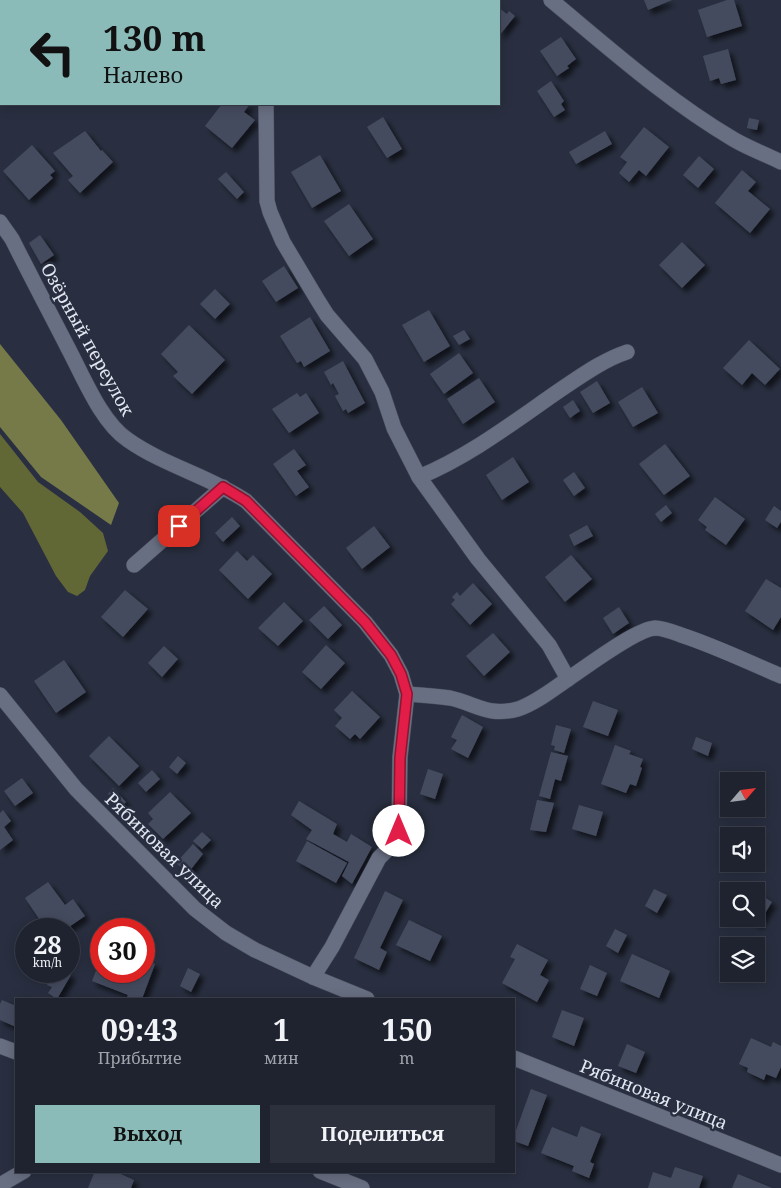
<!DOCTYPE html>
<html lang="ru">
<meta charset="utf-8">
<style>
body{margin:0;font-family:"Noto Serif",serif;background:#2c2f3c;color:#f1f3f6;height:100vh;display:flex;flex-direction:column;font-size:19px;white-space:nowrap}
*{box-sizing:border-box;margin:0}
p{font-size:16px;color:#a1a4ab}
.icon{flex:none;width:28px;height:28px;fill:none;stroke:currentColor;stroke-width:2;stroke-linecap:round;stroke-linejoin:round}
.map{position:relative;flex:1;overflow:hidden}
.side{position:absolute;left:15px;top:998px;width:500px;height:175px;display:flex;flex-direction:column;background:#1f2330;border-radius:0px;box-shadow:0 2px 12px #0003,0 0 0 1px #3c404c}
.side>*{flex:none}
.banner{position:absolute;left:0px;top:0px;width:500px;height:105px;box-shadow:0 2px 12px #0003,0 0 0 1px #3c404c;background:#8bbbb9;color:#111;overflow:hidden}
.needle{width:32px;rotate:62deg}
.tools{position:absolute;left:720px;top:772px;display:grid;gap:10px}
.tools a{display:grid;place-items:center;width:45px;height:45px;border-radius:0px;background:#1f2330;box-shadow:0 2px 12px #0003,0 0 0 1px #3c404c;font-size:25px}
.speed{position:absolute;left:15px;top:918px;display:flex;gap:10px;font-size:25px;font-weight:700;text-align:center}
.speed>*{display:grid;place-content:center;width:65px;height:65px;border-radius:50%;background:#1f2330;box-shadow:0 2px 12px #0003,0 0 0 1px #3c404c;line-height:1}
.speed small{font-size:12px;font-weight:400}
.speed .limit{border:8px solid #d22;background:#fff;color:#111}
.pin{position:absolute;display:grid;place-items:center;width:42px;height:42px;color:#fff;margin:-21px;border-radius:10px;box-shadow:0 2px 8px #0006}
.me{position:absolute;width:55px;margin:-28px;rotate:0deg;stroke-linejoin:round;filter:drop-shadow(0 0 4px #0008)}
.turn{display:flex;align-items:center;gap:18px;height:105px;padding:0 20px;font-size:22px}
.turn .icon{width:65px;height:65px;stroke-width:2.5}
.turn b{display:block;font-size:35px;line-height:42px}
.eta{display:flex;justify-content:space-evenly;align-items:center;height:85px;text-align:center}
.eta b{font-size:30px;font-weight:700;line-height:35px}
.button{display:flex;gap:10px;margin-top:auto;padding:10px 20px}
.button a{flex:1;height:58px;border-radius:0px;background:#8bbbb9;color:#111;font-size:20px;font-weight:700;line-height:58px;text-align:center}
.button a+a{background:#2c2f3c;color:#f1f3f6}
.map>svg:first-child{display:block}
.forest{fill:#626736}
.water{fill:#757a48}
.building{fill:#454c5e;filter:url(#shadow)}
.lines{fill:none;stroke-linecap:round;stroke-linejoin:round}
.minor-casing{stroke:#474d5b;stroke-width:16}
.minor{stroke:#686f82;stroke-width:15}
.route-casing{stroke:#92132f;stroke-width:12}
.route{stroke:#e11d48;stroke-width:9}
.labels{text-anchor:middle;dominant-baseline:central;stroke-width:5;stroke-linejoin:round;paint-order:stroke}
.street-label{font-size:18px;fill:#e2e6f1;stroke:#292f40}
</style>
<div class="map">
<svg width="781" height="1188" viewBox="0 0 781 1188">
<defs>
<filter id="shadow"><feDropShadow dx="4.5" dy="4.5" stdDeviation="2.5" flood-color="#0009"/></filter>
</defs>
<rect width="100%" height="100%" fill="#292f40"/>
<!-- forest -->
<polygon class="forest" points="0,434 38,482 80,512 103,533 108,551 90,576 85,590 77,596 68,592 56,576 23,513 0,487"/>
<!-- water -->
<polygon class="water" points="0,344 61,420 119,503 111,525 41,477 0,427"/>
<!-- building -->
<g class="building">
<polygon points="644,0 672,0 648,10"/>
<polygon points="727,0 734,0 742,26 707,37 698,10"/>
<polygon points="499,8 507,14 509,11 515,16 499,36"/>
<polygon points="561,37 576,59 567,66 569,68 557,76 540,51"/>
<polygon points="728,49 736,80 721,84 719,78 710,81 703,56"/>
<polygon points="551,81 564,101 561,104 565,110 554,117 537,91"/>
<polygon points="222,104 250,104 244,112 255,120 232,148 205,126"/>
<polygon points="383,117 402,149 387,158 367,127"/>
<polygon points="749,118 759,120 757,130 747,128"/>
<polygon points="644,127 669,147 646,176 639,170 629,182 619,173 627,162 620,157"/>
<polygon points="85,131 101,151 102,150 113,162 80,193 68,180 73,176 53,153"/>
<polygon points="605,131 612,144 576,164 569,152"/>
<polygon points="32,145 55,171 50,175 53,178 29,200 3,171"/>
<polygon points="320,155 341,191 312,208 291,172"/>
<polygon points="699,156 714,169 698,188 683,175"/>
<polygon points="742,170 756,182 748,191 770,209 750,233 715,203"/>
<polygon points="226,172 244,192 237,199 218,179"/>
<polygon points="349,204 373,239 349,256 324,221"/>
<polygon points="40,235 54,255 41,264 29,243"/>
<polygon points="682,242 705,265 682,288 659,265"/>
<polygon points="284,266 298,288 276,302 262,281"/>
<polygon points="215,289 230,304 215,319 200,304"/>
<polygon points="429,310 450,346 424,362 402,325"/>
<polygon points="310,317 330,351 304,367 301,361 297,363 280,336"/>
<polygon points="189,325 225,360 192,394 173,376 178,372 161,354"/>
<polygon points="464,330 470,339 459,345 453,336"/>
<polygon points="749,340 780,369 765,385 752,373 742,385 723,368"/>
<polygon points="459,353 473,373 444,394 430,374"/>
<polygon points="343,361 365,403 348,413 346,409 343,411 335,396 339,394 333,383 331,385 324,372"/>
<polygon points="479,378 495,402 463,424 447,399"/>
<polygon points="597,381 610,403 593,413 580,392"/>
<polygon points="642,387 658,413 633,427 618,402"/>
<polygon points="297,393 300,397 306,393 319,413 289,433 272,409"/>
<polygon points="573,400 580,411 570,418 563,407"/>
<polygon points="665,444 690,476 664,495 639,464"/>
<polygon points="294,449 306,465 297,471 309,487 296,496 273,464"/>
<polygon points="513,457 529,482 502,500 486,475"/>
<polygon points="574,472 585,488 574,496 563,480"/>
<polygon points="715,497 745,519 726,545 705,530 707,527 698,520"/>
<polygon points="666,505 672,513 661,522 655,514"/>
<polygon points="774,506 781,511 781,522 777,528 765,520"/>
<polygon points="232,517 240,526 223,542 215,533"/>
<polygon points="587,525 593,536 574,546 569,535"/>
<polygon points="374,526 390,547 362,569 346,548"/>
<polygon points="237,551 247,561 253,555 272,574 248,599 219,570"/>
<polygon points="571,555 592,579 565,602 545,577"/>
<polygon points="766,579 781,588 781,617 773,630 745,611"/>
<polygon points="473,583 492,604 470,625 451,604 455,600 452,597 457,592 460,596"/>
<polygon points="125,590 148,609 123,637 101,617"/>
<polygon points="284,602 303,621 278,646 258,628"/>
<polygon points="324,606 342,625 328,639 309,620"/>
<polygon points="619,607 629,623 613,634 603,618"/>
<polygon points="493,633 510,652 484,676 466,656"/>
<polygon points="326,645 345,663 321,689 302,672"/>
<polygon points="164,646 178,659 162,677 148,663"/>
<polygon points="64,660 86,692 56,713 34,681"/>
<polygon points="352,691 380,717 360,739 355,734 350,739 335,726 342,718 334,710"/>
<polygon points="593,701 618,710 608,736 583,727"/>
<polygon points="462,715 483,727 468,758 451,749 457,740 451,737"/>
<polygon points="556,725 571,729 564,753 554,750 555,746 551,745"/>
<polygon points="109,736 139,766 119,786 89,756"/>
<polygon points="696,737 712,743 708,756 692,749"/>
<polygon points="615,745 631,751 629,754 643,759 640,767 642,768 636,786 630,784 626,793 601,784"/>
<polygon points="551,752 568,756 561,781 555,779 550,799 539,796"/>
<polygon points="178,756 186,763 177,774 169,767"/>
<polygon points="428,769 443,774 435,799 420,794"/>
<polygon points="152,770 160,779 146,792 138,783"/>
<polygon points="22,778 33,793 15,806 4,791"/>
<polygon points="113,788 126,802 121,807 108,794"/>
<polygon points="170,792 191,813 163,839 148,824 153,819 148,813"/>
<polygon points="537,800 554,803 546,832 530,830"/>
<polygon points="299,801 337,824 333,834 347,842 351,834 372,847 352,884 342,876 349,862 306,839 312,830 291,815"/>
<polygon points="579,805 603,812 596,836 572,829"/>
<polygon points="3,810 11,821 4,827 13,840 0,850 0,813"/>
<polygon points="202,832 211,840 202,849 193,841"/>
<polygon points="307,841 347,863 336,883 296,861"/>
<polygon points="193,844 203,854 188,873 176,863"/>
<polygon points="48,882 65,905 73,899 85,916 66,929 46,929 25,898"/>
<polygon points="654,889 667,895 657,913 645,906"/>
<polygon points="385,891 403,900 380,948 387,952 379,970 354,958"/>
<polygon points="756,892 772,902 758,925 749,919 756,919"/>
<polygon points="409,920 442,936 430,961 396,945"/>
<polygon points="615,929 627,935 618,953 606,946"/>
<polygon points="517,944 548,960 540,975 549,980 537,1002 502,983 515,959 510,957"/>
<polygon points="632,954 670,971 659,998 620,981"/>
<polygon points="101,958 101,971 144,971 144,959 155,964 142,999 126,999 128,995 92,981"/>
<polygon points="590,965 607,973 597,996 580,989"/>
<polygon points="188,968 200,974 191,992 180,986"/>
<polygon points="55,971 64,971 71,975 57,999 48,993 52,987 47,985"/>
<polygon points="2,1000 16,1006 16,1027 0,1020 0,1004"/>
<polygon points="562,1010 584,1018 574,1046 552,1037"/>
<polygon points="751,1038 771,1047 773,1042 781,1046 781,1067 776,1078 766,1074 764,1080 747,1072 748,1068 739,1064"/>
<polygon points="627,1044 645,1052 636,1073 618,1066"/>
<polygon points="531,1089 547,1095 528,1146 514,1141 514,1136"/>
<polygon points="581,1126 601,1134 590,1162 594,1164 589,1178 572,1171 574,1166 541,1153 552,1127 577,1137"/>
<polygon points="675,1167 703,1176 699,1188 648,1188 653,1172 671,1178"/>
<polygon points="95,1171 114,1171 134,1180 131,1188 88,1188"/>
<polygon points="738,1174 772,1188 732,1188"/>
</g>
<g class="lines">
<defs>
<g id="minor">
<polyline points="130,0 132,1"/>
<path d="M 551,0 C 610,49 667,100 733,139 C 748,148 765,154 781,162"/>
<polyline points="258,1 258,0"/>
<path d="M 266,104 L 267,201 L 270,212 L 283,242 L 317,299 L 327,315 L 365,359 L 382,392 L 394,428 L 419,477 L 478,559 L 549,645 L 568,679 C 553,689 536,703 518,709 C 488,717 477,704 450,698 C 436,696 422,695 407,694"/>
<path d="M 0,222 L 12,239 C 30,275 49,311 68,348 C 83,376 101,422 128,440 C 165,466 209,476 246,501 L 365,622 L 391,655 L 401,674 L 407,694 L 400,757 L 399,831 L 394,843 L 379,858 L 332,947 L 313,977"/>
<path d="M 419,477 C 470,456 515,421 560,390 C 581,376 603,360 627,352"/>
<polyline points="134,565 223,487"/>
<path d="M 568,679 C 586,667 636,629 655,628 C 663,628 673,632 681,635 C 715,646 748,662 781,676"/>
<polyline points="0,695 76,789 195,909 226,933 255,950 313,977 367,999"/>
<polyline points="0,1046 16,1052"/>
<polyline points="514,1058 781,1165"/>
<polyline points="320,1171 362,1188"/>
<polyline points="0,1185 24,1171"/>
</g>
</defs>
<!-- minor casing -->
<use href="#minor" class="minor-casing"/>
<!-- minor -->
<use href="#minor" class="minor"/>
</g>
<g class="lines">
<defs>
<polyline id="route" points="179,526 223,487 246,501 365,622 391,655 401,674 407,694 400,758 399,831"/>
</defs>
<!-- route casing -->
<use href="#route" class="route-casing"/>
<!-- route -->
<use href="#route" class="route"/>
</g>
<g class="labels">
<!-- street labels -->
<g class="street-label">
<text transform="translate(88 339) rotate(61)">Озёрный переулок</text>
<text transform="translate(165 850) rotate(44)">Рябиновая улица</text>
<text transform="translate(654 1094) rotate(22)">Рябиновая улица</text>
</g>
</g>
</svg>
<div class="tools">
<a><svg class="needle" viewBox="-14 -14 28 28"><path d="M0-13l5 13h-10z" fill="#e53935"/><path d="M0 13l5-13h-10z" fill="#a1a4ab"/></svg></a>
<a><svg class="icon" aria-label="sound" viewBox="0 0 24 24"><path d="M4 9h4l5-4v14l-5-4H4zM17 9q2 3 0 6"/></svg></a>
<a><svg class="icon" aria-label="search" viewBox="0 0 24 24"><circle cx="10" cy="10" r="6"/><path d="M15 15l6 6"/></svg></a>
<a><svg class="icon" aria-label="layers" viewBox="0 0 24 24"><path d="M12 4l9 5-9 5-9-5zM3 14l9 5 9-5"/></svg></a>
</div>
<div class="speed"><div>28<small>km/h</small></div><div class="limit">30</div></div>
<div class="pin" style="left:179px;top:526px;background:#d93025"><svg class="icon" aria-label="arrive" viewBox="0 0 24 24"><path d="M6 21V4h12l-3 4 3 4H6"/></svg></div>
<svg class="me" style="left:399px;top:831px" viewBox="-20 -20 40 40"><circle r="19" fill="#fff"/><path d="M0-13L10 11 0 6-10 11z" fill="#e11d48"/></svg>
<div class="banner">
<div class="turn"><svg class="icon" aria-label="left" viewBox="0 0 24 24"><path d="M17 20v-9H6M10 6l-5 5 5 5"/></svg><div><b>130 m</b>Налево</div></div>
</div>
<section class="side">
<div class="eta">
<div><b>09:43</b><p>Прибытие</p></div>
<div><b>1</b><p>мин</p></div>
<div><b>150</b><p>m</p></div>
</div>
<div class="button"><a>Выход</a><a>Поделиться</a></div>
</section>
</div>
